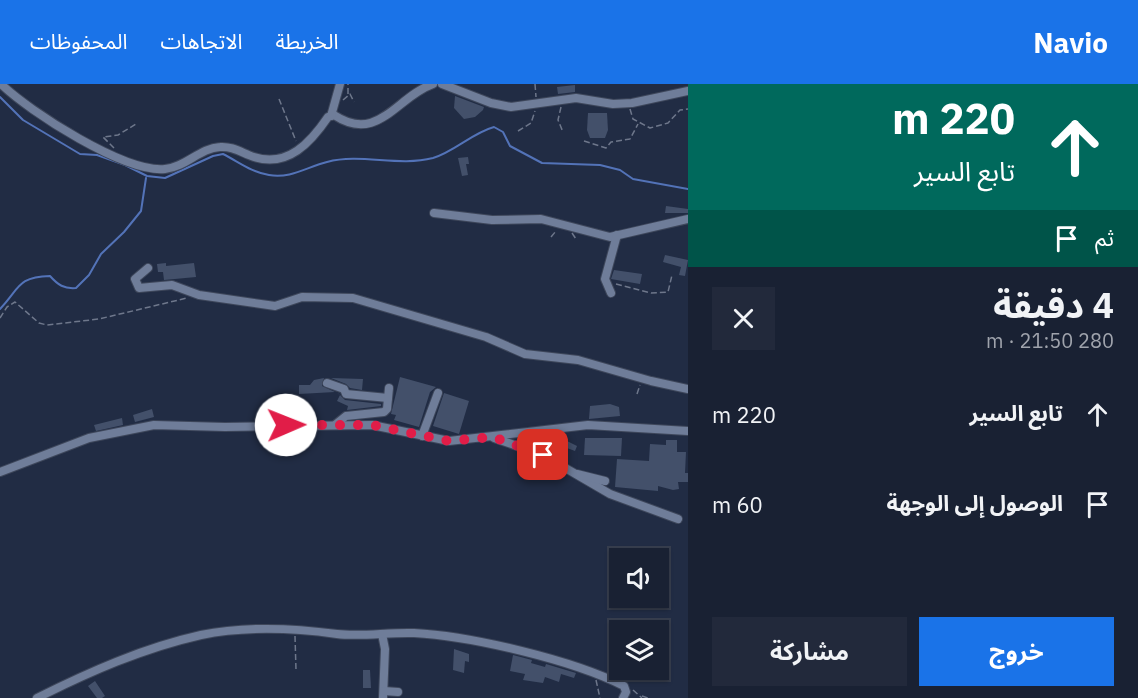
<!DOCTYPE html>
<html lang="ar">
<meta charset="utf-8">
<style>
body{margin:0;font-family:"IBM Plex Sans","Noto Sans Arabic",sans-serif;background:#22293b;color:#f1f3f6;direction:rtl;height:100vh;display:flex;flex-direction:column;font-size:22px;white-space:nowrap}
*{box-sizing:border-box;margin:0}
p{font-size:20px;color:#9fa3ac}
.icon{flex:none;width:33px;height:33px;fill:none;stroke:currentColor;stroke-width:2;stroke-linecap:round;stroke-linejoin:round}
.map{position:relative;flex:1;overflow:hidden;direction:ltr}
.drawer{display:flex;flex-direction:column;background:#192133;width:450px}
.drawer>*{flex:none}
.hud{background:#00695c;color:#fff;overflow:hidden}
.tools{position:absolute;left:609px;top:464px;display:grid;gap:12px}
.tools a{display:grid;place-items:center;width:60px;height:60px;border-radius:0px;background:#192133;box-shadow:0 2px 4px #0004,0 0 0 2px #373e4e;font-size:30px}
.pin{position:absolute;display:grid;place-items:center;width:51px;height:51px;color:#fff;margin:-26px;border-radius:12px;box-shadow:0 3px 9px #0006}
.me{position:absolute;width:66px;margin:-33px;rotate:89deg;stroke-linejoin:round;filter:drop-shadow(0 0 4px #0008)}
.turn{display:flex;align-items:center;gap:21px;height:126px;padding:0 24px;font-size:27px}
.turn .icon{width:78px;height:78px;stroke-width:2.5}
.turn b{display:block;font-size:42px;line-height:51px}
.then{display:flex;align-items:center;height:57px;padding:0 24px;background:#0003;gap:12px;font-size:22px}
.round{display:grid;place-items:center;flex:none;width:63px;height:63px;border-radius:0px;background:#22293b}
.overview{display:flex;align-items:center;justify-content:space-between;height:102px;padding:0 24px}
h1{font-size:36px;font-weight:700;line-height:45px}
.button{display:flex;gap:12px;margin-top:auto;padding:12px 24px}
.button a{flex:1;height:69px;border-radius:0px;background:#1a73e8;color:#fff;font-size:24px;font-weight:700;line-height:69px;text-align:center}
.button a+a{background:#22293b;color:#f1f3f6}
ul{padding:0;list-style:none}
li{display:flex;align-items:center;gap:18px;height:90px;padding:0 24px}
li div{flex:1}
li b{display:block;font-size:22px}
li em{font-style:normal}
header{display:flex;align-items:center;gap:36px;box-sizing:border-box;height:84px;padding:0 30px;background:#1a73e8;color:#fff}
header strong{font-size:28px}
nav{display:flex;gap:33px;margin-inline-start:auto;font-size:21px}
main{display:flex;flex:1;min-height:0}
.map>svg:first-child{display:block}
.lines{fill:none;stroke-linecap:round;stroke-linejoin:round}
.stream{stroke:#5373b8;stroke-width:2}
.building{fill:#43506a}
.minor-casing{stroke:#3e475b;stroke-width:10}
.path{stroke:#6e778b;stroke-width:1.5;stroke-dasharray:6 3;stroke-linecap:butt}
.minor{stroke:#6f7d99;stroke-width:8}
.route{stroke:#e11d48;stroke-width:10;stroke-dasharray:0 18}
</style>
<header>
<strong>Navio</strong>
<nav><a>الخريطة</a><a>الاتجاهات</a><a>المحفوظات</a></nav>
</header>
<main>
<section class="drawer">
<div class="hud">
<div class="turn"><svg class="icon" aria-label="ahead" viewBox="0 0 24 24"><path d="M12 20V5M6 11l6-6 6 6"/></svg><div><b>220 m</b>تابع السير</div></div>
<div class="then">ثم<svg class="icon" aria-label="arrive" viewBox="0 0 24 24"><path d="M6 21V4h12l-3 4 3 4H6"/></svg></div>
</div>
<div class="overview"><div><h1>4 دقيقة</h1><p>280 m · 21:50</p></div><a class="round"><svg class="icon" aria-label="close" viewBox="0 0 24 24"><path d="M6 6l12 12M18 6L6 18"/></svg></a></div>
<ul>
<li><svg class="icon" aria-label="ahead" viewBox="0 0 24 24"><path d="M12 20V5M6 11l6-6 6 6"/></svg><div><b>تابع السير</b></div><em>220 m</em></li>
<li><svg class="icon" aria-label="arrive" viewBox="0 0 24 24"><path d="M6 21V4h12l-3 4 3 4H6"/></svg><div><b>الوصول إلى الوجهة</b></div><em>60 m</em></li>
</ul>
<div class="button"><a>خروج</a><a>مشاركة</a></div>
</section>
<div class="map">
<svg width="688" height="614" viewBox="0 0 688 614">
<rect width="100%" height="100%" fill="#212c44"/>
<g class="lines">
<!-- stream -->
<g class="stream">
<path d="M 0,13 L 23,36 L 80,70 L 97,71 L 125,81 L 147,92 L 165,94 L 213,72 L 223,70 C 239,78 251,88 269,91 C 290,95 307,83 327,78 C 361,69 398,83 433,74 C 454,68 472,49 494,43 L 503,48 L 510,62 L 542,79 L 600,81 L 620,86 L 633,95 L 688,105"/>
<path d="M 0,225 C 20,204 17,193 50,192 C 58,201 64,205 76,204 L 89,191 L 101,170 L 124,148 L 141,127 L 146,94"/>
</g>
</g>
<!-- building -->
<g class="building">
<polygon points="575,1 575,8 558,10 557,3"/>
<polygon points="455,12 484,23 483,26 475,33 464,35 454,24"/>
<polygon points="588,29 607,29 608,46 605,54 590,54 587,46"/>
<polygon points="468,73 469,80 466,80 468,91 462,92 458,74"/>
<polygon points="666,122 688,125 688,129 665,129"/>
<polygon points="665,171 688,176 685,192 679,191 681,183 663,178"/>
<polygon points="166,179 166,182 194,179 196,193 164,196 163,188 158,188 157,180"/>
<polygon points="614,186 642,190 640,200 611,195"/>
<polygon points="400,293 436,303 430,308 419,343 394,336 396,331 391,330"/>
<polygon points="324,294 322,302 335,308 299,310 299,301 310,301 314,296"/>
<polygon points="331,294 363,295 362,306 350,304 346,300"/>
<polygon points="337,309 339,310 345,316 381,320 381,322 347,326 348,322 337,317 340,311"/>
<polygon points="444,309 469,317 459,350 433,342"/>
<polygon points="610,320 619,323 620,332 589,335 590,322"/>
<polygon points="152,325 154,333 135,338 133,331"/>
<polygon points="122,334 123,341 96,347 94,341"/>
<polygon points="559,353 577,362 575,367 556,360"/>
<polygon points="585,354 622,354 621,372 584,371"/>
<polygon points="666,356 677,356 677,368 686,368 685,389 688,389 688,398 678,398 679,405 673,406 658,402 658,407 615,403 617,375 649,377 650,360 666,361"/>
<polygon points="454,565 469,570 469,578 465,577 464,589 453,586"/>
<polygon points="513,571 532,576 531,579 545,583 546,580 576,589 574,594 561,590 559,598 545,593 543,599 523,596 525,590 510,587"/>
<polygon points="363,586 370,586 371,604 363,604"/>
<polygon points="95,597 105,612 102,614 97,614 88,602"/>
</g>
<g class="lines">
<defs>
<g id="minor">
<path d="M 1,0 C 30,28 125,89 165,85 C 186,83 200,64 220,63 C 233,62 242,69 254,73 C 288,84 311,58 328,33 L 334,31 C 378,60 396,13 433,0"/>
<polyline points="442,0 491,19 511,23 576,14 613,20 632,19 688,7"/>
<polyline points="331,32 340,0"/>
<polyline points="434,129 492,136 541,135 610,153 688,135"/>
<polyline points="148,184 135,195 139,204 172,201 199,211 275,222 302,213 353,214 486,253 525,270 578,276 651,297 688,305"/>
<polyline points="611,209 605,195 617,151"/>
<polyline points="327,299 344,305 346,310 388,314"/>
<polyline points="336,340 346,332 384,328 387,325 389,304"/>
<polyline points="422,352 438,309"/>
<polyline points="494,354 543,371 610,410 678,435"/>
<polyline points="0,388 89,354 154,341 225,343 372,341 449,357 588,341 688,347"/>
<polyline points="577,390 605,397"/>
<polyline points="382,550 385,565 383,614"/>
<polyline points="384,607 398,608"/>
<path d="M 37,614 C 89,588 143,564 201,551 C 245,542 293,544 337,550 C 362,553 388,548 414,549 C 471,552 573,576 624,602 L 626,608 L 623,614"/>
</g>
</defs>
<!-- minor casing -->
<use href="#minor" class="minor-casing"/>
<!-- path -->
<g class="path">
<polyline points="535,0 536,13"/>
<polyline points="348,10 348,0"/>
<polyline points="279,15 296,57"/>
<polyline points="343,16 350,10 354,18"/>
<polyline points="561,23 558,36 563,48"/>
<polyline points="630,25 633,35 650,44 668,39 680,26 688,25"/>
<polyline points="518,47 531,39 535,27"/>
<polyline points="584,57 606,64 611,58 630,55 638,40"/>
<polyline points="114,64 103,53 118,51 136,40"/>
<polyline points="572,149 576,155"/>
<polyline points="551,153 556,147"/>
<polyline points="616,200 651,209 668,208 672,191"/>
<polyline points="0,234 7,223 15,218 39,239 47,241 99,235 187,214"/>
<polyline points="637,310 640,301"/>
<polyline points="295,552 296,586"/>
<polyline points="596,596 600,614"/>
<polyline points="633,606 642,614"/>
<polyline points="642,612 648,614"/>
</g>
<!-- minor -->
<use href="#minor" class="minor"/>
</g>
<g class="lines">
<!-- route -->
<polyline class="route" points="286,341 372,341 449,357 493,353 543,371"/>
</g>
</svg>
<div class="tools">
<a><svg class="icon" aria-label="sound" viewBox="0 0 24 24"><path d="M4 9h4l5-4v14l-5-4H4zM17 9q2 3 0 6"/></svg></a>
<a><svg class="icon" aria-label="layers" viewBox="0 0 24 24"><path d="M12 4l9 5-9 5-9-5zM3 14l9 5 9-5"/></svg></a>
</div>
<div class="pin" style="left:543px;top:371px;background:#d93025"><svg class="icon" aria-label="arrive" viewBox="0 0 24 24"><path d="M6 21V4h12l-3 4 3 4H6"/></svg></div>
<svg class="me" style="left:286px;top:341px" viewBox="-20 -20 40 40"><circle r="19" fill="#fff"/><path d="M0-13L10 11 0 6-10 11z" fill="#e11d48"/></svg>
</div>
</main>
